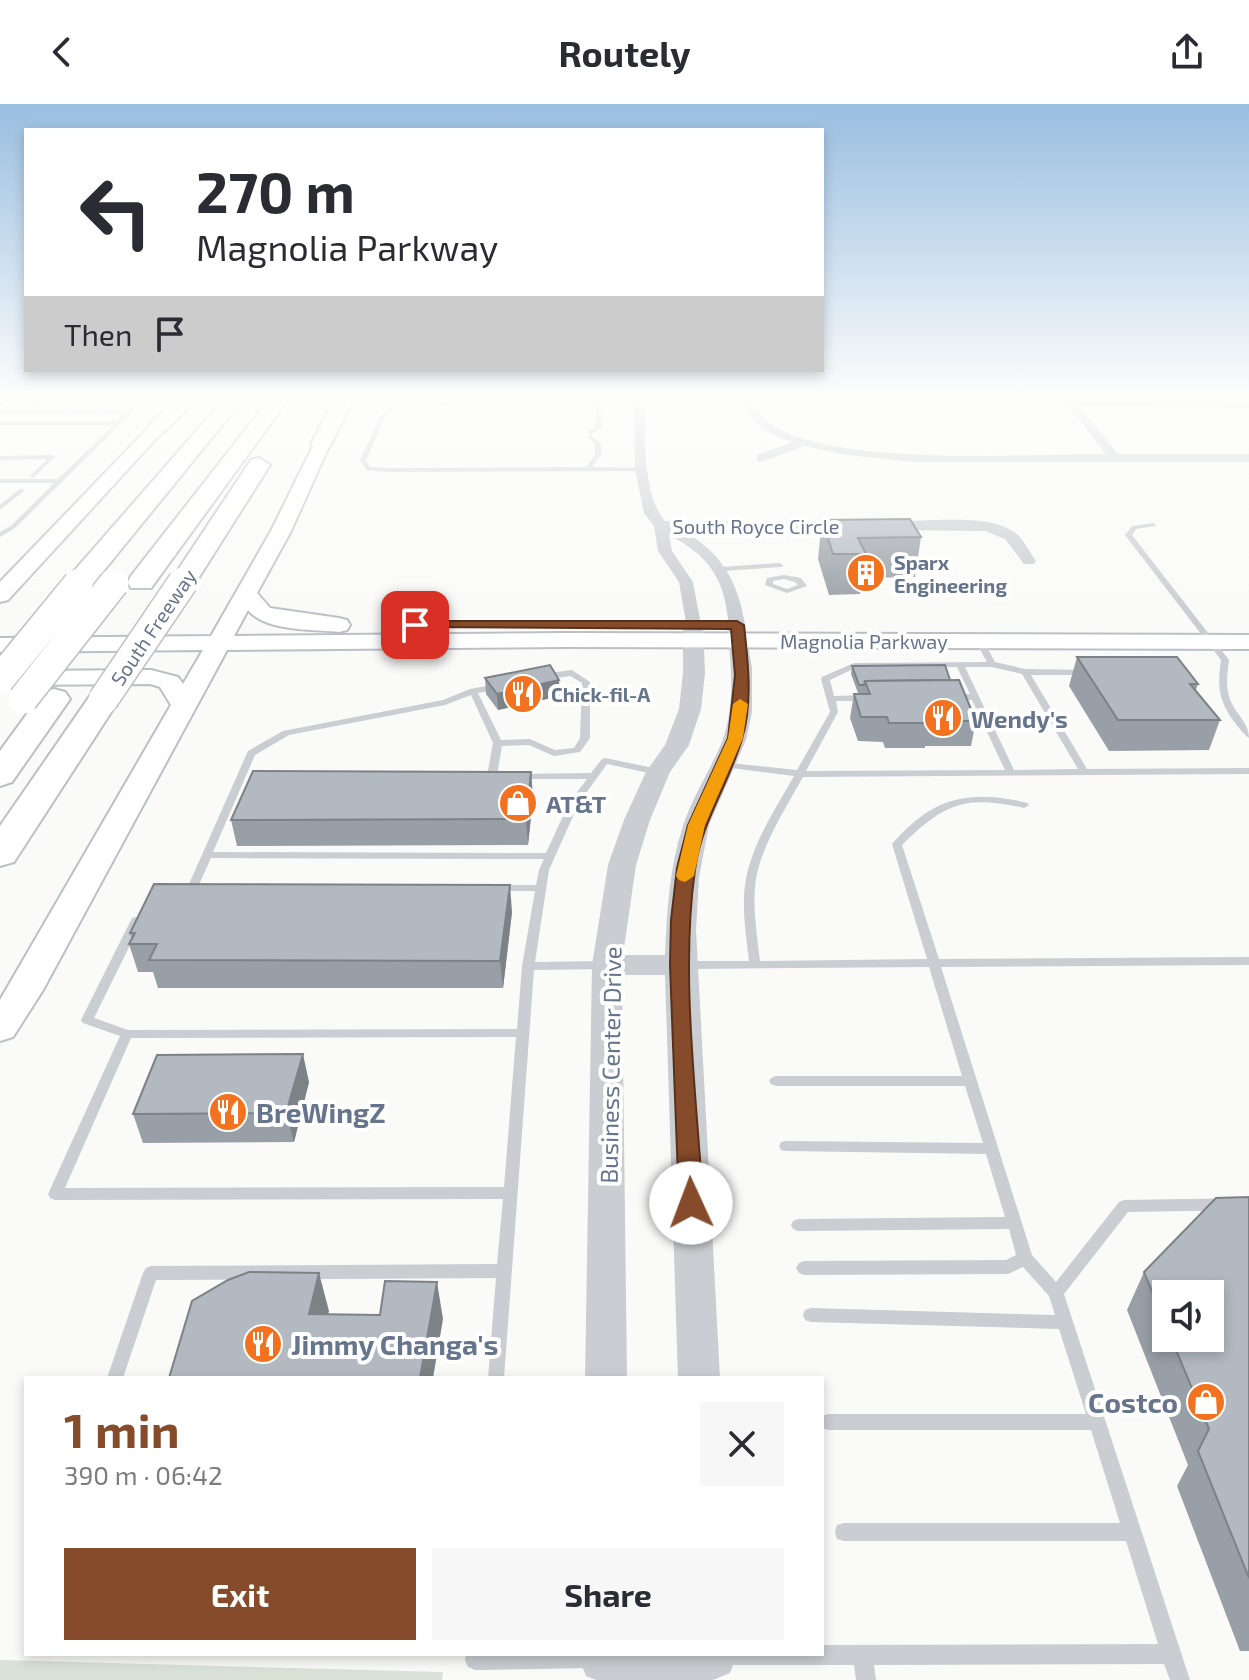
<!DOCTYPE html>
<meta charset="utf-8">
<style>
body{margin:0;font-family:"Exo 2",sans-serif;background:#f7f7f7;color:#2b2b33;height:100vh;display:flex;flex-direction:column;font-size:30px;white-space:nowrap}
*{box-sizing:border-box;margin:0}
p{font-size:26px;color:#7c7c81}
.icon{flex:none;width:44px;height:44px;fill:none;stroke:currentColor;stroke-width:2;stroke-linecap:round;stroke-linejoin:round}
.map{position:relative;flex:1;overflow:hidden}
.panel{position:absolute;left:24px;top:1272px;width:800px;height:280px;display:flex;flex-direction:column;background:#fff;border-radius:0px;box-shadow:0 4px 12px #0003}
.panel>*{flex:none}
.banner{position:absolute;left:24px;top:24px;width:800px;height:244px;border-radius:0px;box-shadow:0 4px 12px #0003;background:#fff;color:#2b2b33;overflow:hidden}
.buttons{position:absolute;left:1152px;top:1176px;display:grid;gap:16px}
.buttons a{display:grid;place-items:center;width:72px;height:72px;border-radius:0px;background:#fff;box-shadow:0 4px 12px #0003;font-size:40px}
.pin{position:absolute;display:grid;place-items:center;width:68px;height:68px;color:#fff;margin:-34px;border-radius:16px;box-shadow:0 4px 12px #0006}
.me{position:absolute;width:88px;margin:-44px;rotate:358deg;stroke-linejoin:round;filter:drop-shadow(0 0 6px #0008)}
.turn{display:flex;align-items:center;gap:28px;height:168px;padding:0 40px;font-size:36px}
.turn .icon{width:104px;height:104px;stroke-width:2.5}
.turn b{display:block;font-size:56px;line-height:68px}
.then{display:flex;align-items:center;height:76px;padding:0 40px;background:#0003;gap:16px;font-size:30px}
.round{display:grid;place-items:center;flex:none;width:84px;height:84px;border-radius:0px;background:#f7f7f7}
.summary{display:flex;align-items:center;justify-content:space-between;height:136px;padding:0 40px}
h1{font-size:48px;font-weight:700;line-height:60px;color:#854b2a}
.button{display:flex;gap:16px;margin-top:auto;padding:16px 40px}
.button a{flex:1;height:92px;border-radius:0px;background:#854b2a;color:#fff;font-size:32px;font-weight:700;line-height:92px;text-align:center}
.button a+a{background:#f7f7f7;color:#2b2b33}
header{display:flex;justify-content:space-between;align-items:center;height:104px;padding:0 40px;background:#fff;font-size:36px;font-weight:700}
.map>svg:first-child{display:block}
.green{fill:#dae2d8}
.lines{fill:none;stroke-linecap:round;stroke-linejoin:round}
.secondary-casing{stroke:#bcc0c6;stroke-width:4}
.motorway-casing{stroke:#bcbfc3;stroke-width:4}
.service{fill:#cacdd1;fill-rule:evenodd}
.minor{fill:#cacdd1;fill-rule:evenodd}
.tertiary{fill:#cacdd1;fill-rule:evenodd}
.secondary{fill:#fff;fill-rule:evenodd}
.motorway{fill:#fff;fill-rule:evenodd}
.motorway-bridge-casing{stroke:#bcbfc3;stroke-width:32;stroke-linecap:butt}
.motorway-bridge{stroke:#fff;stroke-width:29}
.wall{fill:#999fa6;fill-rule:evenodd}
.shaded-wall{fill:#7d8287}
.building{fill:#b2b9c1;stroke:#7d8287;stroke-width:2}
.route{fill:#854b2a;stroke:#56311b;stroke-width:2}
.slow{fill:#f59e0b}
.labels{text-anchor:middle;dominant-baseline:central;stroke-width:8;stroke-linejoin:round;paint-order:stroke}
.far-street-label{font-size:20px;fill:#66758b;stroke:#fff}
.far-poi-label{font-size:20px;font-weight:bold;fill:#66758b;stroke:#fff;text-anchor:start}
.poi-label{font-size:24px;font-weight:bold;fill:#66758b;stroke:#fff;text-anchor:start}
.street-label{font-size:24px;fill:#66758b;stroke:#fff}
.near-poi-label{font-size:28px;font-weight:bold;fill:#66758b;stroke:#fff;text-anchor:start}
</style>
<header><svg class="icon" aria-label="back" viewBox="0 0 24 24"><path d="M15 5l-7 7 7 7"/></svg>Routely<svg class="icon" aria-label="share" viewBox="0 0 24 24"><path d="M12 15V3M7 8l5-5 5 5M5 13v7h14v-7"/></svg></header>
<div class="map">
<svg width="1249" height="1576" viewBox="0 0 1249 1576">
<rect width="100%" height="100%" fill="#fafaf8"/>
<!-- green -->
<polygon class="green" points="0,1556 443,1568 442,1576 0,1576"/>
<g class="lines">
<defs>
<g id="secondary">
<polygon points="158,318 166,323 164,326 8,496 0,498 0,478 152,320"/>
<path d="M 322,335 L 330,340 L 291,427 L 257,489 L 270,504 L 339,514 L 347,516 L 350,521 L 347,526 L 339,528 C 313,525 266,528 248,506 L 234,532 L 564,529 L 1249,531 L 1249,545 L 564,543 L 227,546 L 43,886 L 13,933 L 0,937 L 0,896 L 171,601 L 160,583 L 150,580 L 16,581 L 7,579 L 4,574 L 7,569 L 16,567 L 151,566 L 178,573 L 183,580 L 203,546 L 0,548 L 0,534 L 211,532 L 271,427 L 314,340 Z"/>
</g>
<g id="motorway">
<polygon points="178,293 198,293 165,327 151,327 148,323 151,319"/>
<polygon points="226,293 245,293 88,486 68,486 65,480 68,474"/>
<polygon points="271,293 290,293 151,484 131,484 128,478 131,472"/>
<polygon points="336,293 355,293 329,344 315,344 311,340"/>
<polygon points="259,354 270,361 196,478 193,484 173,484 170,478 251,356"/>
<polygon points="54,585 65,588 70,595 12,678 0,682 0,647 43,588"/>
<polygon points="103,586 114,589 119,596 14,758 0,762 0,722 92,589"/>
</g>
</defs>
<!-- secondary casing -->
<use href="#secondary" class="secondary-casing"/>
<!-- motorway casing -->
<use href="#motorway" class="motorway-casing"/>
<!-- service -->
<g class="service">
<polygon points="8,293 15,293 0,304 0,299"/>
<polygon points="44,293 50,293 34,307 60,307 76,293 82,293 66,307 92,307 108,293 114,293 98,307 128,307 142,293 148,293 15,424 0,433 0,428 11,422 54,379 0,379 0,375 58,375 114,321 0,321 0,317 117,317 124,311 0,310 0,306 27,307"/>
<polygon points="639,297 641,300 601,301 602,323 590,331 588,328 596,322 595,301 425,302 399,304 386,311 366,356 370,363 388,364 586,363 595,351 595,340 587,333 590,331 601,340 601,351 592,363 643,364 644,365 641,367 388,368 366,366 360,356 382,309 398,301 425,298"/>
<polygon points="0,352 52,351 55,353 33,374 30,372 47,355 0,356"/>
<polygon points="20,385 25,386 0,406 0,401"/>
<path d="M 1153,419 L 1156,421 L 1155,422 L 1136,425 L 1132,431 L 1229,556 C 1227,571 1225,586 1232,600 C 1238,612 1249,620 1249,634 C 1243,630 1240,625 1235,619 C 1219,597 1217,584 1221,556 L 1125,431 L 1132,422 Z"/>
<polygon points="779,459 783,461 782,463 722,467 718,465 722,463"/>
<path d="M 784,471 L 801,474 L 807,482 L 787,489 L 765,481 L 767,474 ZM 784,475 L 795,478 L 798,481 L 787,485 L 773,480 L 773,477 Z"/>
<path d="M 977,536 L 983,536 L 995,558 L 1025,565 L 1091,566 L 1091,570 L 1088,571 L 1031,571 L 1087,665 L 1249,664 L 1249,670 L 803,673 C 786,704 762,740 756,775 C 752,802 757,830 760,857 L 927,855 L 892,740 C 933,693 968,685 1028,699 L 1029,701 L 1024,704 C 965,691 945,699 902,741 L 939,855 L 1249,853 L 1249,861 L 941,863 L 1032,1151 L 1056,1178 L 1119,1098 L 1124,1096 L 1249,1094 L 1249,1106 L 1128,1108 L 1064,1190 L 1190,1576 L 1170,1576 L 1164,1560 L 874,1561 L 876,1576 L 856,1576 L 854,1561 L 725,1561 L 718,1558 L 715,1551 L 822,1550 L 822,1541 L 1158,1540 L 1126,1437 L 844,1437 L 837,1435 L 835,1428 L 837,1421 L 844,1419 L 1120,1419 L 1091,1326 L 828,1326 L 822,1324 L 822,1312 L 828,1310 L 1086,1310 L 1059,1225 L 811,1218 L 805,1216 L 803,1211 L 805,1206 L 811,1204 L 1055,1211 L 1049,1192 L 1023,1163 L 1008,1170 L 804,1171 L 799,1169 L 796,1164 L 799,1159 L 804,1157 L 1006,1156 L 1016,1151 L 1009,1125 L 798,1127 L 793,1125 L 791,1121 L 793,1117 L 798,1115 L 1005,1113 L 986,1050 L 786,1047 L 781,1046 L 779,1042 L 781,1038 L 786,1037 L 983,1039 L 965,982 L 776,982 L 771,980 L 769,977 L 771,974 L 776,972 L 962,972 L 929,863 L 686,865 L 680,861 L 686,857 L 749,857 C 746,830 741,801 746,775 C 753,738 776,704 794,672 L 723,663 L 718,660 L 720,658 L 797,666 L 830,608 L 821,575 L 822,573 L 854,559 L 987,558 L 976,538 ZM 957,563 L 970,590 L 952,590 L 948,593 L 952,596 L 972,596 L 1005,666 L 806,667 L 838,608 L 836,597 L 867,597 L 871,594 L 867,591 L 834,592 L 830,576 L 855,564 ZM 965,563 L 992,563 L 1022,570 L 1078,665 L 1014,666 Z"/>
<path d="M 572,566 L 590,578 L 590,634 L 580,648 L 554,652 L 529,641 L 502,642 L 497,672 L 495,674 L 489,674 L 487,672 L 493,639 L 471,591 L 445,601 L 289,631 L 255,651 L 213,748 L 546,749 L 569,699 L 587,675 L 519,675 L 514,672 L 516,670 L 591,669 L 602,655 L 605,654 L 658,665 L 663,668 L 658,671 L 607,660 L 579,699 L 549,766 L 535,858 L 607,857 L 613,861 L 607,865 L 534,866 L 504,1274 L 488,1274 L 496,1174 L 156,1176 L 123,1274 L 107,1274 L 143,1169 L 146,1164 L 151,1162 L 497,1160 L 503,1095 L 55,1096 L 50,1094 L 48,1090 L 120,932 L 83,919 L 81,916 L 132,814 L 136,813 L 142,817 L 94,914 L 128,926 L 517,925 L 522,862 L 535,787 L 498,787 L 493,784 L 498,781 L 536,781 L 539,766 L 544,755 L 211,754 L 197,785 L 182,788 L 177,785 L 178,783 L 189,780 L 248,647 L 283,627 L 443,596 L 470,585 L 498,580 L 501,581 L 501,585 L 478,589 L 501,636 L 530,635 L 555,646 L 574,644 L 580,634 L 582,579 L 570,572 L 542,576 L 538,573 L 542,570 ZM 516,933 L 504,1083 L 65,1084 L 131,934 Z"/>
<polygon points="466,1550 600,1550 602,1554 599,1561 592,1564 475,1566 468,1563 465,1556"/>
</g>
<!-- minor -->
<g class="minor">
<path d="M 634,293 L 644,293 C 646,328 641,389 665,417 L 851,418 L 858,422 L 851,426 L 679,425 C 720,446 738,476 745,521 L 743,524 L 731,524 C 727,515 727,503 724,493 C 717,463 696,445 669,431 L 672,447 L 693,478 L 701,521 L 699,524 L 687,524 L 679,478 L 658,447 L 654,422 L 644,409 L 635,365 Z"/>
<path d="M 740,293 L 750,293 C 756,305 761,314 772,321 C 838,363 1025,350 1106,350 L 1061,293 L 1249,298 L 1249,304 L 1079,302 L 1118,350 L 1249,350 L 1249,358 L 916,358 L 846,351 L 805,342 L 761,358 L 757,357 L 757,351 L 793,338 C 767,331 750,318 740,293 Z"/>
<polygon points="904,293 914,293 916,298 907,300"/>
<path d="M 932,416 C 958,416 997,413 1018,431 C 1025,438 1030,449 1036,457 L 1034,460 L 1024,460 L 1005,435 L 985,427 L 886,426 L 879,422 L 886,418 Z"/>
</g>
<!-- tertiary -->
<g class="tertiary">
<path d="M 693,515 L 703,521 L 705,569 L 701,605 L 689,641 L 670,668 L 650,716 L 636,761 L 623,851 L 665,851 C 667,808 669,764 683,722 C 692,693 710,667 722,638 C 736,600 731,560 727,521 L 737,515 L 744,517 L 752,564 L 752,608 L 746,636 L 709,721 L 699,773 L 696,826 L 720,1274 L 678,1274 L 665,871 L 622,871 L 627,1274 L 585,1274 L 592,861 L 608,761 L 624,716 L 646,668 L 665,641 L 679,605 L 683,569 L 683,521 Z"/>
<polygon points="580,1550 737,1550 737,1551 730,1569 713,1576 596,1576 586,1572 579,1554"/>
</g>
<!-- secondary -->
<use href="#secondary" class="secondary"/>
<!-- motorway -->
<use href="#motorway" class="motorway"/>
<defs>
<g id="motorway-bridge">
<polyline points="0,575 78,480"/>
<polyline points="23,595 114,479"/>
<polyline points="103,596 183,478"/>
</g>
</defs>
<!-- motorway-bridge casing -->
<use href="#motorway-bridge" class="motorway-bridge-casing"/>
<!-- motorway-bridge -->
<use href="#motorway-bridge" class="motorway-bridge"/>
</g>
<!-- wall -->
<g class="wall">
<polygon points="822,416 921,433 915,473 863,474 860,490 829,491 818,455"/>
<polygon points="1077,553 1198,580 1196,586 1220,616 1209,646 1109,647 1069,582"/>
<polygon points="852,562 950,576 976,617 971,642 925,642 925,644 885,644 883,638 858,637 850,614 854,590 863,590 863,589 858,589 851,570"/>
<polygon points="485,574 560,592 498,606 486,590"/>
<polygon points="531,668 533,693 528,741 237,742 231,716"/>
<polygon points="512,808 503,884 158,884 153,868 138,868 129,840 132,836 130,829"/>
<polygon points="309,978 294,1038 143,1039 133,1010"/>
<path d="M 1249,1093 L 1249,1547 L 1240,1547 L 1177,1382 L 1188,1361 L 1127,1206 L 1144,1168 ZM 1166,1190 L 1210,1234 L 1166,1234 Z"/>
</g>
<!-- shaded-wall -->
<g class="shaded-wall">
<polygon points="559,576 560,592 498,606 497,590"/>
<polygon points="531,668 533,693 528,741 526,715"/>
<polygon points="510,781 512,808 503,884 500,857"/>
<polygon points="303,950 309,978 294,1038 286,1009"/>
<polygon points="319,1169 329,1207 319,1246 309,1210"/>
<polygon points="437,1178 443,1215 433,1274 420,1274"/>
</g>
<!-- building -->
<g class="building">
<polygon points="910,415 921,433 858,434 866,450 833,450 822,416"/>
<polygon points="1077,553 1177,553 1198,580 1190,580 1220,616 1118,616"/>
<polygon points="550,561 559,576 497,590 485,574"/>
<polygon points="945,561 950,576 865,577 864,581 859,581 852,562"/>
<polygon points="959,576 976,617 928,617 929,619 889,619 887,613 861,613 854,590 870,590 865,577"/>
<polygon points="253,667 531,668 526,715 231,716"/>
<polygon points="154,780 510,781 500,857 149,856 157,840 129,840 135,829 130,829"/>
<polygon points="303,950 286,1009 133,1010 157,951"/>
<polygon points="1249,1093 1249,1474 1198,1347 1209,1325 1171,1234 1210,1234 1210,1190 1166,1190 1166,1222 1144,1168 1216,1094"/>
<polygon points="249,1168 319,1169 309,1210 380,1211 385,1177 437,1178 420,1274 169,1274 192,1197 228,1176"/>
</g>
<!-- sky -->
<linearGradient id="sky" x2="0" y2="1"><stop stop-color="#99bee0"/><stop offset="0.57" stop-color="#fdfdfc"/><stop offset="1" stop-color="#fdfdfc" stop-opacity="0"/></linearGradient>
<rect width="1249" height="514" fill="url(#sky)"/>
<!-- route -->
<path class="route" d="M 415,517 L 737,517 L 744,521 C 748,557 753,600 742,635 C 729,680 701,718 695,766 C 680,870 697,994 703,1099 L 700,1106 L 691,1109 L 682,1106 L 679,1099 L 670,861 L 671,816 L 677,764 L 688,721 L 728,634 L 735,571 L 731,525 L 410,523 L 408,521 Z"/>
<!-- slow -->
<polygon class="slow" points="740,595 748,600 743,634 705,721 694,772 685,778 679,776 676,772 688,721 728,634 733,600"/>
<!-- icons -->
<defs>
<symbol id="building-disc" viewBox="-11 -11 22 22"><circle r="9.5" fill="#f2721f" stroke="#fff"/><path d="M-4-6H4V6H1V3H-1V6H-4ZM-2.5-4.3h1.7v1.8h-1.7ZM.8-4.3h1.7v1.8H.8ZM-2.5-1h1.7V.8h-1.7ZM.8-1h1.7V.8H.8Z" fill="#fff"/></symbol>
<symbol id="restaurant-disc" viewBox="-11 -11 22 22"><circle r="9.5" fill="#f2721f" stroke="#fff"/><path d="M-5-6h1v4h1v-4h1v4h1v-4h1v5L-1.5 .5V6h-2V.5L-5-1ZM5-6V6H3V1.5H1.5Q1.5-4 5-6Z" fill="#fff"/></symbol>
<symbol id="shop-disc" viewBox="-11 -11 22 22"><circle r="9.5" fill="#f2721f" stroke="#fff"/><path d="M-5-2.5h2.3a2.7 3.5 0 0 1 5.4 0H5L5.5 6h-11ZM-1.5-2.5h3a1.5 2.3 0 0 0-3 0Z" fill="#fff"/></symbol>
</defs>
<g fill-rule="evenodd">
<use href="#building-disc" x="844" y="447" width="44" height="44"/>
<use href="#restaurant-disc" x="501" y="568" width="44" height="44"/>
<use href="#restaurant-disc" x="921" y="592" width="44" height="44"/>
<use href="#shop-disc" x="496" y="677" width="44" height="44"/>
<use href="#restaurant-disc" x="206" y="986" width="44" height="44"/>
<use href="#restaurant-disc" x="241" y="1218" width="44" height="44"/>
<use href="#shop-disc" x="1184" y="1276" width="44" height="44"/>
</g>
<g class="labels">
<!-- far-street labels -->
<g class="far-street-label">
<text x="756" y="422">South Royce Circle</text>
<text transform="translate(153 523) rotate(-56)">South Freeway</text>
<text x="864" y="537">Magnolia Parkway</text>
</g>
<!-- far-poi labels -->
<g class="far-poi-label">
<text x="894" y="458">Sparx<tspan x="894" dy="23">Engineering</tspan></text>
<text x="551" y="590">Chick-fil-A</text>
</g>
<!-- poi labels -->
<g class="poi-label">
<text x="971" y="614">Wendy's</text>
<text x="546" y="699">AT&amp;T</text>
</g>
<!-- street labels -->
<g class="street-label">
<text transform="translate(610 961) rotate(-89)">Business Center Drive</text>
</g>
<!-- near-poi labels -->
<g class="near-poi-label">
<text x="256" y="1008">BreWingZ</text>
<text x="291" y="1240">Jimmy Changa's</text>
<text x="1178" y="1298" text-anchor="end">Costco</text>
</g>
</g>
</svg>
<div class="buttons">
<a><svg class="icon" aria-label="sound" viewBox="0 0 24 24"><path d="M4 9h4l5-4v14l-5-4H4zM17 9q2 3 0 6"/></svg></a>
</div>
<div class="pin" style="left:415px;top:521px;background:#d93025"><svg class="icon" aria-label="arrive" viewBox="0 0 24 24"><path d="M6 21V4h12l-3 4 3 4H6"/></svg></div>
<svg class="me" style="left:691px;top:1099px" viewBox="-20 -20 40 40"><circle r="19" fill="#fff"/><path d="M0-13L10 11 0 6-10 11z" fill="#854b2a"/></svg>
<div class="banner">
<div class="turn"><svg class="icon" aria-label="left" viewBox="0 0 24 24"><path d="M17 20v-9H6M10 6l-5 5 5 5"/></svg><div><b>270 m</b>Magnolia Parkway</div></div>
<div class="then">Then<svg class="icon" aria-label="arrive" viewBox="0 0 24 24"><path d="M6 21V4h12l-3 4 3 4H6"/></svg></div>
</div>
<section class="panel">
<div class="summary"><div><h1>1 min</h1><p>390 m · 06:42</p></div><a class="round"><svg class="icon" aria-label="close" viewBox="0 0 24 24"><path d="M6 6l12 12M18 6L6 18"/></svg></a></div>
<div class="button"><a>Exit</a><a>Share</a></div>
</section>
</div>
